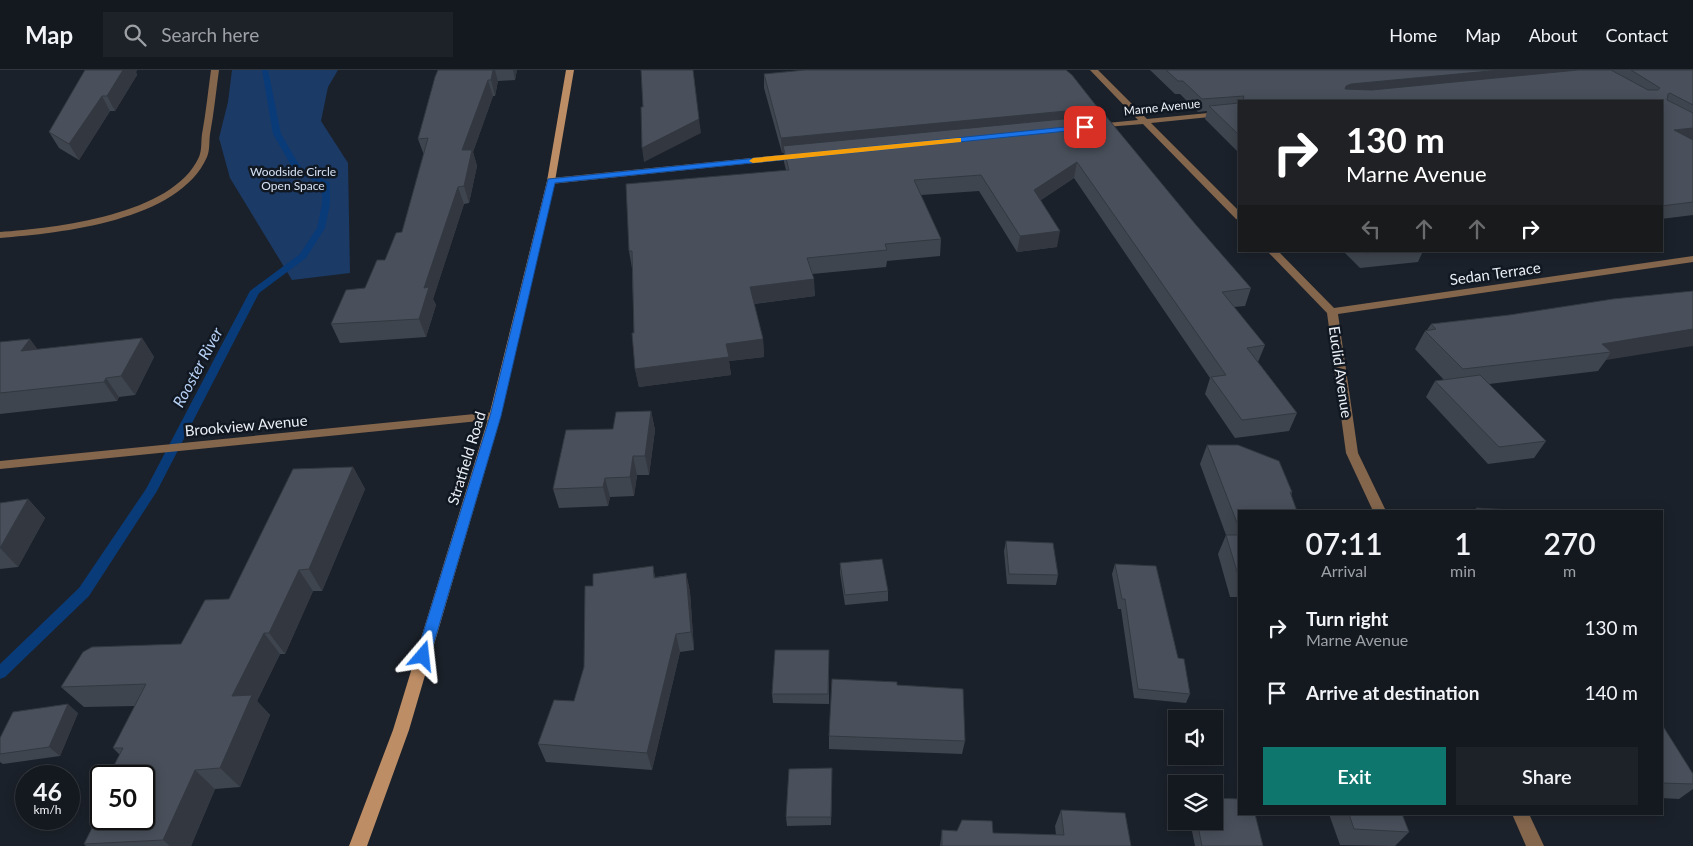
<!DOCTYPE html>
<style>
body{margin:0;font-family:Lato,sans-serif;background:#1d2229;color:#f1f3f6;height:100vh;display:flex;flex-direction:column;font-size:19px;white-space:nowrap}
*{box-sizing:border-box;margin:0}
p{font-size:16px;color:#9da0a5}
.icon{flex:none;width:28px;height:28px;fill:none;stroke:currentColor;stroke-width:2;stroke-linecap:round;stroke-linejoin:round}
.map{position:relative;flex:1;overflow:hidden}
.sheet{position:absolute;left:1238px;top:440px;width:425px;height:305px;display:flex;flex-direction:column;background:#141920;border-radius:0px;box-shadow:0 2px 12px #0003,0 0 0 1px #33383e}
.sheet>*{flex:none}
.hud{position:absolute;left:1238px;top:30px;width:425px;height:152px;border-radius:0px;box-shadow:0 2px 12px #0003,0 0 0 1px #33383e;background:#202124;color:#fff;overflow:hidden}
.tools{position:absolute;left:1168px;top:640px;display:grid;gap:10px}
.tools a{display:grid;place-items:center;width:55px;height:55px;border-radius:0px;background:#141920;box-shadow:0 2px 12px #0003,0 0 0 1px #33383e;font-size:25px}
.speed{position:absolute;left:15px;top:695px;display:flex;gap:10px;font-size:25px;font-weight:700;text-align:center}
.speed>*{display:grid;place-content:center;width:65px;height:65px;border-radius:50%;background:#141920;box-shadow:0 2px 12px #0003,0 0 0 1px #33383e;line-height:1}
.speed small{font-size:12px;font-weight:400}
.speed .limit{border:2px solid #111;border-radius:8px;background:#fff;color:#111}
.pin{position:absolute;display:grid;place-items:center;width:42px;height:42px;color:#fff;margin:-21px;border-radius:10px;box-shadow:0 2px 8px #0006}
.me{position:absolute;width:55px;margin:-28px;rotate:17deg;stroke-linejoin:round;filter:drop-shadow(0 0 4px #0008)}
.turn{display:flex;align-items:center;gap:18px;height:105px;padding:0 25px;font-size:22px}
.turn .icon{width:65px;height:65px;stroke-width:2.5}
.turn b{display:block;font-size:35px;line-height:42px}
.lanes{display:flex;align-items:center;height:48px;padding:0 25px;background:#0003;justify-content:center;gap:25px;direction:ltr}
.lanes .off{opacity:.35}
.eta{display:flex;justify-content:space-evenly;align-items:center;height:85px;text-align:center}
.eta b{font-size:30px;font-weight:600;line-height:35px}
.action{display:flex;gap:10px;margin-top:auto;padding:10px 25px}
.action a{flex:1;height:58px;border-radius:0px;background:#0f766e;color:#fff;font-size:20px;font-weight:600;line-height:58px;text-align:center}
.action a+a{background:#1d2229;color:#f1f3f6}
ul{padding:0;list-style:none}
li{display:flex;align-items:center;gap:15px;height:65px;padding:0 25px}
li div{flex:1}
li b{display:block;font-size:19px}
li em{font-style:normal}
header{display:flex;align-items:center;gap:30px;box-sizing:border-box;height:70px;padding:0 25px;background:#141920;border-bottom:1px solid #33383e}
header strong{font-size:24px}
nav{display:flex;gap:28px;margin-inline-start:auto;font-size:18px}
.search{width:350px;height:45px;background:#1d2229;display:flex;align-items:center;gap:12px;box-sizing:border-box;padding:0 18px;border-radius:0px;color:#9da0a5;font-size:19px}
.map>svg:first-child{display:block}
.green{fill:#1b3a66}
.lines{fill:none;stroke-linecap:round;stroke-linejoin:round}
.stream{fill:#0a3b79;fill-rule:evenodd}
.street{fill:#84664d;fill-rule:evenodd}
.secondary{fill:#bd8d65;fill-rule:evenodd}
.wall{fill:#3f454e}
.shaded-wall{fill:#333840}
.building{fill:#49505b;stroke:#333840}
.route{fill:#1a73e8;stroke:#114b97}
.slow{fill:#f59e0b}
.labels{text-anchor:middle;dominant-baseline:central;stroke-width:5;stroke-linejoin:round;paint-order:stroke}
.far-street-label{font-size:12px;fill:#ebeff6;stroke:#111821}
.far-park-label{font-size:12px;fill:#d4e1f4;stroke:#111821}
.street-label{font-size:15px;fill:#ebeff6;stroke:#111821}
.water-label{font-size:16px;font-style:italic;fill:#b6d0f5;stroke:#111821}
</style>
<header>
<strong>Map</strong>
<div class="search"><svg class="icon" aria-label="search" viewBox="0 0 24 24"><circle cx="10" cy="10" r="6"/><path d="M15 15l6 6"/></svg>Search here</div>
<nav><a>Home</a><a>Map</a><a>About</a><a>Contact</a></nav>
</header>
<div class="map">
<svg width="1693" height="776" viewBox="0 0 1693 776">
<rect width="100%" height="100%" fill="#1b212a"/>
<!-- green -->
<polygon class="green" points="232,0 338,0 328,17 321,51 348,93 350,203 292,210 230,108 219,68 228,32"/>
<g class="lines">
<!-- stream -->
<polygon class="stream" points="262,0 268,0 281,64 301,98 330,113 330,134 325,158 306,188 259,223 157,421 89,526 5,607 0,609 0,594 79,518 146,419 250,221 300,184 317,158 322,134 322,114 295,102 273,64"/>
<!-- street -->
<g class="street">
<path d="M 211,0 L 219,0 C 216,21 214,43 210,64 C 209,71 210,80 207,87 C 179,151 61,163 0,168 L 0,162 C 56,158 173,145 199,87 C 202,80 201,71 202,64 C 206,43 208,21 211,0 Z"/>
<polygon points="1090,0 1098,0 1147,49 1239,40 1239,44 1151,53 1239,141 1239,150 1236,149 1143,54 1094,58 1093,56 1097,54 1138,50"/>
<polygon points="801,83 804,84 804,88 551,114 547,111 551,108"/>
<polygon points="1267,181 1278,181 1334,238 1693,186 1693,192 1338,244 1358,383 1386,441 1373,441 1346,383 1327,243"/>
<polygon points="495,342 499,343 501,346 499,349 0,399 0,391"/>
<polygon points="1512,744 1529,744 1544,776 1526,776"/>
</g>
<!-- secondary -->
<polygon class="secondary" points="566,0 574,0 555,111 501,346 409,660 367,776 349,776 393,660 489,346 547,111"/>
</g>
<!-- wall -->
<g class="wall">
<polygon points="85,0 137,0 136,2 137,5 115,41 110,41 79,90 59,78 49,62"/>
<polygon points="438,0 517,0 515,10 498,11 495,26 493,26 473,82 477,96 469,133 464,134 433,229 436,235 426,267 340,273 331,254 365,218 385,190 402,162 424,85 418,69"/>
<polygon points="1150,0 1693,0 1693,145 1661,149 1661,31 1239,31 1239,83 1205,49 1207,41 1198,42 1180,24 1175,24"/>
<polygon points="764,4 1098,38 1097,45 1196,155 1251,218 1245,236 1234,237 1265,275 1258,292 1297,343 1289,361 1235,368 1205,324 1210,308 1074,108 1041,130 1057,177 1017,182 979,121 921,125 941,169 940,186 887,191 886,197 812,204 815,226 754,234 763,269 764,287 729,291 731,305 639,317 635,299 632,198 629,181 786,100 784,92 784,83 782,83 764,18"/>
<polygon points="1343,181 1423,181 1418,192 1360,198"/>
<polygon points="1693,221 1606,290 1598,301 1489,314 1546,371 1534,388 1488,394 1426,327 1435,311 1444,310 1415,279 1425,261 1427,260 1431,254 1509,245"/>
<polygon points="142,268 154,287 135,325 119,327 117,331 0,344 0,272 38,280"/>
<polygon points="651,341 655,360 649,405 637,405 634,426 610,427 608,436 559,438 553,419 613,359"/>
<polygon points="1207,375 1292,422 1291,426 1239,441 1239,527 1230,527 1218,484 1226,465 1200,394"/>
<polygon points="353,397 365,419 322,521 313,521 285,584 280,584 257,631 270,645 240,717 215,719 191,776 86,776 84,774 144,749 120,685 113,678 135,636 84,637 61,617 181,574 229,529"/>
<polygon points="28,429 45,448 18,497 0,499 0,433"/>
<polygon points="1006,471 1058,505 1056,515 1007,514 1004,481"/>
<polygon points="840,493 888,521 888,531 845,535 840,503"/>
<polygon points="1115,494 1178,588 1190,624 1186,633 1134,628 1121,539 1118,539 1112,504"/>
<polygon points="653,496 655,507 686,503 690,522 694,580 680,582 652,700 546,692 538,674 574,631 584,597 593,516"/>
<polygon points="829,580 829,634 773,633 772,624"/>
<polygon points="897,615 965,671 962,684 829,679 829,666"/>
<polygon points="78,643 60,686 3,694 0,692 0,668"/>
<polygon points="1661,653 1693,704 1693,719 1679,729 1661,728"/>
<polygon points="832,707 831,755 787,756 786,747"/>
<polygon points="1061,740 1131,776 940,776 942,760 993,763 1056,765 1055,756"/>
<polygon points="1329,744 1402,744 1409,762 1395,776 1340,775"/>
<polygon points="1190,751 1214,751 1263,776 1195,776"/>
</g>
<!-- shaded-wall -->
<g class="shaded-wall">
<polygon points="123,0 137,0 136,2 137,5 115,41 107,26"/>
<polygon points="493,0 495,0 498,11 495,26 491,10"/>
<polygon points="513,0 517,0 515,10"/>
<polygon points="1500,0 1590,0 1341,29 1346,16 1351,14"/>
<polygon points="488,10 493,26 473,82 477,96 469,133 464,116 462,80"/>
<polygon points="102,26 110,41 79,90 69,74"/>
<polygon points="1098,38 1095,52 783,76 784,83 782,83 781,68"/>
<polygon points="699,49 701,63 644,92 642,78"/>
<polygon points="1693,58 1693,70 1674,60"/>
<polygon points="1077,92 1074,108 1032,136 1034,120"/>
<polygon points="458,117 464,134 433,229 436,235 426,267 419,249 424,218"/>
<polygon points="1060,161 1057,177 1017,182 1020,166"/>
<polygon points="814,209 815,226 752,234 750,217"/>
<polygon points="1693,259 1693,276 1606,290 1611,282 1602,274"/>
<polygon points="142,268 154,287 135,325 121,306"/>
<polygon points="30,269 44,288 21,281"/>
<polygon points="763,269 764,287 729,291 731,305 639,317 635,299 726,274"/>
<polygon points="106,308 119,327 117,331 104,312"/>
<polygon points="651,341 655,360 649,405 645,386"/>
<polygon points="633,386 637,405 634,426 630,407"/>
<polygon points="353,397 365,419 322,521 309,499"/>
<polygon points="605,408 610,427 608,436 603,417"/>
<polygon points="28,429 45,448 18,497 0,478"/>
<polygon points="299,500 313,521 285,584 269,563"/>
<polygon points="686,503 690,522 694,580 691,562"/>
<polygon points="264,563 280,584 257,631 270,645 240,717 220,698 232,626"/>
<polygon points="676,564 680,582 652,700 647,683"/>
<polygon points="68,634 78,643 60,686 49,677"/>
<polygon points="195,700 215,719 191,776 170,776 163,770"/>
</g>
<!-- building -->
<g class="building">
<polygon points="85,0 123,0 107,26 102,26 69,74 49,62"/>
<polygon points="438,0 493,0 491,10 488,10 462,80 472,80 464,116 458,117 424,218 429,217 419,249 331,254 346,220 365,218 377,190 385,190 396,163 402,162 428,68 418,69 435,7"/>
<polygon points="641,0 693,0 699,49 642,78 641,37 643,37"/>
<polygon points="805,0 1066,0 1072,5 1098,38 781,68 764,4"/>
<polygon points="1166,0 1500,0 1351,14 1346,16 1345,19 1372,20 1578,0 1611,0 1648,20 1658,20 1660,18 1631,0 1693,0 1693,35 1670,23 1668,24 1667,30 1693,43 1693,58 1674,60 1693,70 1693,132 1661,136 1661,31 1243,31 1244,26 1202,29 1183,11 1178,11"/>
<polygon points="1239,33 1239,65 1209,36"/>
<polygon points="1105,45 1196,155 1251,218 1222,222 1265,275 1247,278 1297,343 1242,350 1211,307 1226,305 1077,92 1034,120 1060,161 1020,166 981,105 914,110 941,169 885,174 887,180 807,188 814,209 750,217 763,269 726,274 729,287 635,299 632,263 634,263 632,181 629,181 626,114 789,100 783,76"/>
<polygon points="1364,181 1387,181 1366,183"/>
<polygon points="1693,221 1693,259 1602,274 1611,282 1463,299 1425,261 1436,259 1431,254 1509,245 1613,229"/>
<polygon points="142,268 121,306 106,308 104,312 0,323 0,272 30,269 21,281"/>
<polygon points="1480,305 1546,371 1499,377 1435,311"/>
<polygon points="651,341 645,386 633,386 630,407 605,408 603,417 553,419 566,360 613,359 616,342"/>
<polygon points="1207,375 1238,375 1279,391 1292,422 1290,422 1297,441 1239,441 1239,458"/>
<polygon points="353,397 309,499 299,500 269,563 264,563 232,626 252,625 220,698 195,700 163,770 84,774 101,740 101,749 144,749 144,706 111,706 109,705 123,678 113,678 146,614 61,617 83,582 92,577 181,574 205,530 229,529 293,399"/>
<polygon points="28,429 0,478 0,433"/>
<polygon points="1476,438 1531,441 1478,441"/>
<polygon points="1226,465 1239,465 1239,508"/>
<polygon points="1006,471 1053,473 1058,505 1009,504"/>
<polygon points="882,489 888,521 845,525 840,493"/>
<polygon points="1115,494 1156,496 1178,588 1184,589 1190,624 1138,619 1125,529 1122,529"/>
<polygon points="653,496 654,508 686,503 691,562 676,564 647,683 538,674 554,630 574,631 584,597 585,516 593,516 593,504"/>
<polygon points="775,580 829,580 828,624 772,624"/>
<polygon points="832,609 897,612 897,615 963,619 965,671 829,666"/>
<polygon points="68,634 49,677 0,684 0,668 13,642"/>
<polygon points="1661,653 1693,704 1693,714 1661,713"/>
<polygon points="832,698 831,747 786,747 789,699"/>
<polygon points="1214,728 1239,729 1239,744 1255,744 1263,776 1202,776 1197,751 1214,751"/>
<polygon points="1061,740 1125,743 1131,776 942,776 942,760 957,761 962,750 992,751 993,763 1064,765"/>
<polygon points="1349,744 1402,744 1409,762 1354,759"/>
</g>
<!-- route -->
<polygon class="route" points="1085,55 1088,57 1087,59 555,113 501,346 430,586 428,590 423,592 418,590 416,586 490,346 548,109"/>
<!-- slow -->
<polygon class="slow" points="958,68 961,68 961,72 753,93 749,91 753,88"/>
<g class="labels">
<!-- far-street labels -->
<g class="far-street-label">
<text transform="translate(1162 37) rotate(-6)">Marne Avenue</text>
</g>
<!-- far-park labels -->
<g class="far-park-label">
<text x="293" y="101">Woodside Circle<tspan x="293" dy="14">Open Space</tspan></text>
</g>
<!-- street labels -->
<g class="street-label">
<text transform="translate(1495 203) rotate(-8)">Sedan Terrace</text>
<text transform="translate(1341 302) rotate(82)">Euclid Avenue</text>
<text transform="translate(246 355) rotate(-5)">Brookview Avenue</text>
<text transform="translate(466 388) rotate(-73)">Stratfield Road</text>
</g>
<!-- water labels -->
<g class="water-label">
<text transform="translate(197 297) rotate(-62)">Rooster River</text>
</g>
</g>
</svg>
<div class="tools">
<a><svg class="icon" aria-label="sound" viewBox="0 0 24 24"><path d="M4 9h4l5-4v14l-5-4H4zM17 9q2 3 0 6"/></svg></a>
<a><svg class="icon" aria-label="layers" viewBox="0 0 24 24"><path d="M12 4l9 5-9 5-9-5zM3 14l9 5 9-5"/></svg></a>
</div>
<div class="speed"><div>46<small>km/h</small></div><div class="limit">50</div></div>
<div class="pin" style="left:1085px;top:57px;background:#d93025"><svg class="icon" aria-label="arrive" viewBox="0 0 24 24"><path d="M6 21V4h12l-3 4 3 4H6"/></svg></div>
<svg class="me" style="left:423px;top:586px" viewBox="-20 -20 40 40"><path d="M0-17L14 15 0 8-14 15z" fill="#1a73e8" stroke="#fff" stroke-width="4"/></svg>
<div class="hud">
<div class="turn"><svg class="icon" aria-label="right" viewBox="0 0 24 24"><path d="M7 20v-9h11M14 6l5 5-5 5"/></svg><div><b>130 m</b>Marne Avenue</div></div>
<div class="lanes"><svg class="icon off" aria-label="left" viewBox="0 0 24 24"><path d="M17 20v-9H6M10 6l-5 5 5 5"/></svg><svg class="icon off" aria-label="ahead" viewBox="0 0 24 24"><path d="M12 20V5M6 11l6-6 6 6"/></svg><svg class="icon off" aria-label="ahead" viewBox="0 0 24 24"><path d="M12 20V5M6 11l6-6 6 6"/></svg><svg class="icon" aria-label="right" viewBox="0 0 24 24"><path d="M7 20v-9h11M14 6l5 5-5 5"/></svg></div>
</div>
<section class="sheet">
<div class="eta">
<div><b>07:11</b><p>Arrival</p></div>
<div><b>1</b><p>min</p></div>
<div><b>270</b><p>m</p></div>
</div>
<ul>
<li><svg class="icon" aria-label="right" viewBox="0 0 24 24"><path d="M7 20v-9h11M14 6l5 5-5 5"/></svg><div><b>Turn right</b><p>Marne Avenue</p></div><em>130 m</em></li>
<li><svg class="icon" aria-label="arrive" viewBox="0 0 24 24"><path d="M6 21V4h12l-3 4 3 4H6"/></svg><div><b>Arrive at destination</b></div><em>140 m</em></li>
</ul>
<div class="action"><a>Exit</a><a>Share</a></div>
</section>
</div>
